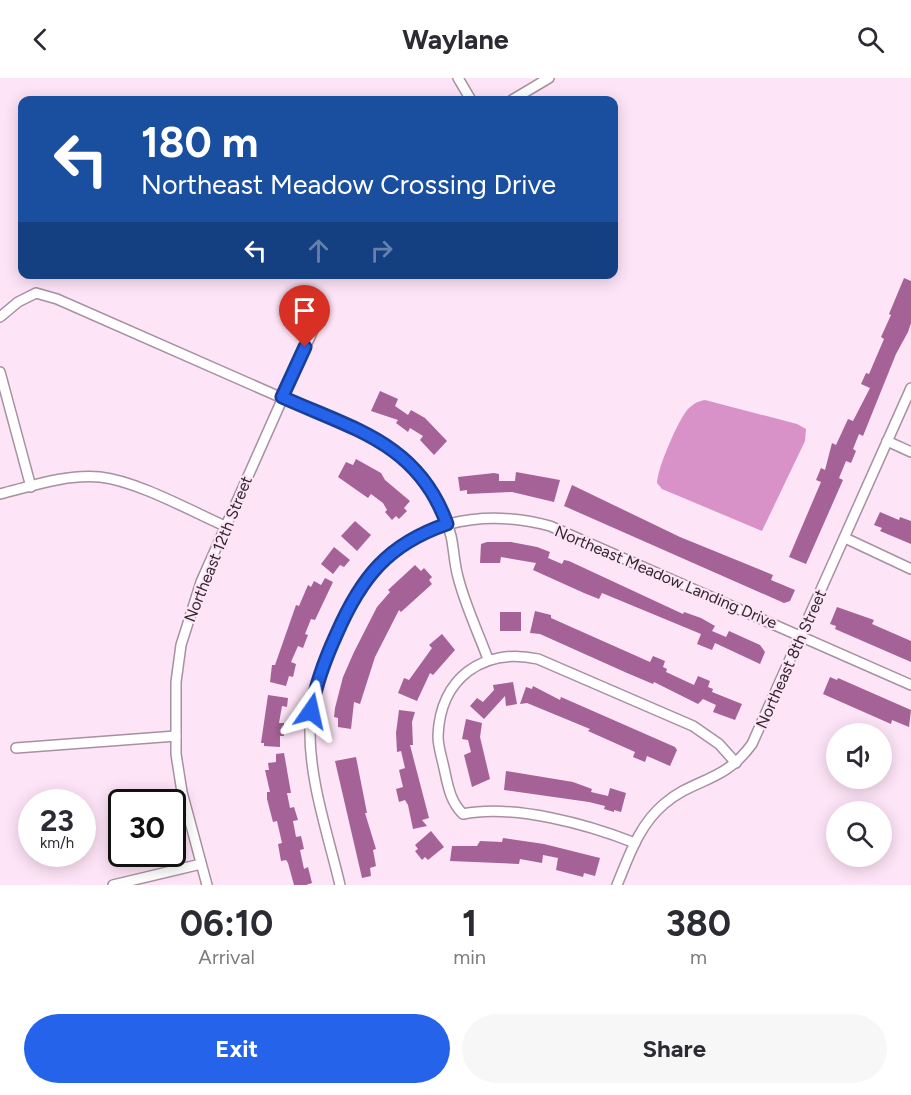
<!DOCTYPE html>
<style>
body{margin:0;font-family:Figtree,sans-serif;background:#f7f7f7;color:#2b2b33;height:100vh;display:flex;flex-direction:column;font-size:22px;white-space:nowrap}
*{box-sizing:border-box;margin:0}
p{font-size:20px;color:#7c7c81}
.icon{flex:none;width:33px;height:33px;fill:none;stroke:currentColor;stroke-width:2;stroke-linecap:round;stroke-linejoin:round}
.map{position:relative;height:807px;overflow:hidden}
.panel{display:flex;flex-direction:column;background:#fff;flex:1}
.panel>*{flex:none}
.banner{position:absolute;left:18px;top:18px;width:600px;height:183px;border-radius:12px;box-shadow:0 3px 15px #0003;background:#1a4fa0;color:#fff;overflow:hidden}
.buttons{position:absolute;left:826px;top:645px;display:grid;gap:12px}
.buttons a{display:grid;place-items:center;width:66px;height:66px;border-radius:50%;background:#fff;box-shadow:0 3px 15px #0003;font-size:30px}
.speed{position:absolute;left:18px;top:711px;display:flex;gap:12px;font-size:30px;font-weight:700;text-align:center}
.speed>*{display:grid;place-content:center;width:78px;height:78px;border-radius:50%;background:#fff;box-shadow:0 3px 15px #0003;line-height:1}
.speed small{font-size:15px;font-weight:400}
.speed .limit{border:3px solid #111;border-radius:9px;background:#fff;color:#111}
.pin{position:absolute;display:grid;place-items:center;width:51px;height:51px;color:#fff;margin:-62px -26px;border-radius:50% 50% 50% 0;rotate:-45deg;box-shadow:0 0 6px #0007}
.pin .icon{rotate:45deg}
.me{position:absolute;width:66px;margin:-33px;rotate:11deg;stroke-linejoin:round;filter:drop-shadow(0 0 4px #0008)}
.turn{display:flex;align-items:center;gap:21px;height:126px;padding:0 24px;font-size:27px}
.turn .icon{width:78px;height:78px;stroke-width:2.5}
.turn b{display:block;font-size:42px;line-height:51px}
.lanes{display:flex;align-items:center;height:57px;padding:0 24px;background:#0003;justify-content:center;gap:30px;direction:ltr}
.lanes .off{opacity:.35}
.eta{display:flex;justify-content:space-evenly;align-items:center;height:102px;text-align:center}
.eta b{font-size:36px;font-weight:700;line-height:42px}
.cta{display:flex;gap:12px;margin-top:auto;padding:12px 24px}
.cta a{flex:1;height:69px;border-radius:36px;background:#2563eb;color:#fff;font-size:24px;font-weight:700;line-height:69px;text-align:center}
.cta a+a{background:#f7f7f7;color:#2b2b33}
header{display:flex;justify-content:space-between;align-items:center;height:78px;padding:0 24px;background:#fff;font-size:27px;font-weight:700}
.map>svg:first-child{display:block}
.water{fill:#d992c8}
.building{fill:#a56296}
.lines{fill:none;stroke-linecap:round;stroke-linejoin:round}
.minor-casing{stroke:#a790a1;stroke-width:12}
.minor{stroke:#fff;stroke-width:9}
.route-casing{stroke:#184099;stroke-width:15}
.route{stroke:#2563eb;stroke-width:10}
.labels{text-anchor:middle;dominant-baseline:central;stroke-width:4.5;stroke-linejoin:round;paint-order:stroke}
.street-label{font-size:16px;fill:#31272e;stroke:#fee4f7}
</style>
<header><svg class="icon" aria-label="back" viewBox="0 0 24 24"><path d="M15 5l-7 7 7 7"/></svg>Waylane<svg class="icon" aria-label="search" viewBox="0 0 24 24"><circle cx="10" cy="10" r="6"/><path d="M15 15l6 6"/></svg></header>
<div class="map">
<svg width="911" height="807" viewBox="0 0 911 807">
<rect width="100%" height="100%" fill="#fee4f7"/>
<!-- water -->
<path class="water" d="M 705,322 L 797,346 L 806,351 L 805,363 L 762,453 L 662,411 L 657,405 C 657,391 678,342 688,331 C 693,326 698,323 705,322 Z"/>
<!-- building -->
<g class="building">
<polygon points="904,200 911,203 911,245 908,254 896,276 863,358 859,356 853,371 856,373 851,385 846,383 839,400 843,402 806,486 789,479 821,404 816,402 821,390 825,392 832,365 836,367 848,341 853,343 870,310 861,306 866,295 869,296 884,261 881,259 891,237 889,236"/>
<polygon points="380,313 398,321 395,328 408,337 411,332 425,340 447,363 434,377 420,362 423,358 410,350 408,354 396,345 398,342 371,333"/>
<polygon points="356,381 381,395 385,402 410,423 404,430 407,433 399,441 396,438 392,442 385,434 387,432 383,425 371,416 368,420 338,399 346,384 353,387"/>
<polygon points="516,394 560,402 554,424 512,414 467,416 467,412 460,413 458,399 494,395 499,396 499,403 515,403"/>
<polygon points="572,407 680,459 773,497 771,502 795,512 790,523 784,525 564,428"/>
<polygon points="880,434 899,442 900,439 911,443 911,466 880,453 882,450 874,447"/>
<polygon points="355,443 371,457 357,473 341,458"/>
<polygon points="487,464 511,464 537,469 550,474 548,480 562,486 564,482 569,483 683,536 684,534 701,540 715,548 712,553 726,559 729,553 760,567 765,574 760,586 715,565 712,572 697,566 701,556 602,515 599,521 584,515 533,492 536,485 501,479 500,485 480,485 481,466"/>
<polygon points="334,469 350,482 344,489 340,487 333,496 321,486"/>
<polygon points="415,487 421,493 424,490 432,499 429,502 432,506 401,534 399,532 375,579 360,626 354,624 351,651 338,649 338,640 334,639 335,630 343,599 354,574 377,529 390,514 388,512"/>
<polygon points="325,500 333,504 315,542 311,541 305,556 308,557 303,570 298,568 291,584 296,586 293,599 289,598 286,608 270,604 272,587 275,587 296,527 299,528 308,507 311,509 314,503 321,507"/>
<polygon points="837,529 874,542 872,546 911,563 911,584 835,551 836,548 830,546"/>
<polygon points="535,533 551,537 551,540 650,584 653,578 665,583 663,589 667,591 666,594 694,607 698,598 710,603 708,609 713,611 712,614 742,626 735,642 713,634 716,627 703,621 698,626 654,604 653,606 627,595 540,556 530,555"/>
<rect x="500" y="534" width="21" height="19"/>
<polygon points="442,556 455,572 433,597 430,595 417,623 398,615 404,600 409,602 432,570 429,567"/>
<polygon points="830,599 837,602 838,600 911,632 909,649 892,642 891,646 823,616"/>
<polygon points="513,604 517,626 506,628 505,618 484,641 470,628 477,620 483,624 494,612 493,607"/>
<polygon points="533,608 560,622 561,619 675,669 677,672 670,688 647,678 645,684 633,679 635,674 588,653 590,651 527,625 520,626 526,609 532,611"/>
<polygon points="268,617 288,620 287,629 282,628 279,645 284,645 284,658 280,658 280,669 264,668 264,665 261,665"/>
<polygon points="399,632 415,634 412,644 413,667 410,667 429,740 422,742 427,748 413,751 408,727 405,722 399,724 396,711 403,709 399,692 405,690 401,673 397,674 396,655"/>
<polygon points="466,641 482,645 480,659 490,701 472,709 464,677 471,674 468,662 462,661"/>
<polygon points="284,675 291,715 287,715 290,730 294,729 298,742 293,743 296,759 301,758 304,771 300,772 304,791 308,789 312,805 306,807 294,807 288,785 286,782 281,783 278,766 282,765 277,743 273,744 267,721 267,714 270,714 265,692 269,692 268,685 276,684 276,676"/>
<polygon points="356,679 367,735 365,735 376,771 373,772 376,788 370,790 371,798 362,800 335,683"/>
<polygon points="506,693 573,704 592,711 591,714 608,718 610,710 626,715 621,734 614,732 614,734 604,731 605,728 589,724 504,712"/>
<polygon points="431,753 444,769 428,782 425,779 422,782 415,773 418,771 415,767"/>
<polygon points="503,760 544,766 600,780 595,798 584,795 583,799 556,792 558,780 543,777 542,785 520,781 519,786 450,783 452,768 477,768 480,763 502,764"/>
</g>
<g class="lines">
<defs>
<g id="minor">
<polyline points="458,0 471,22"/>
<polyline points="512,22 549,0"/>
<path d="M 0,239 L 18,224 L 36,215 L 57,221 L 373,360 C 413,381 440,414 451,458 C 454,471 454,485 458,499 C 465,527 478,554 488,581"/>
<polyline points="0,294 31,409"/>
<polyline points="887,363 911,374"/>
<path d="M 0,416 C 32,408 66,396 100,399 C 137,403 191,433 225,448"/>
<polyline points="845,460 911,491"/>
<polyline points="16,670 176,658"/>
<path d="M 635,765 C 587,746 514,726 463,736 C 450,723 448,708 444,690 C 442,680 438,669 438,658 C 440,600 483,569 538,581 L 693,648 L 719,666 L 736,685"/>
<polyline points="113,807 201,786"/>
<polyline points="207,807 182,714 176,676 176,604 181,567 201,504 313,252"/>
<path d="M 340,807 C 328,756 309,703 310,650 C 311,617 322,589 335,558 C 344,539 352,520 365,502 C 408,443 483,430 550,448 L 911,607"/>
<path d="M 617,807 C 629,778 639,747 664,726 C 694,700 724,705 752,666 L 911,310"/>
</g>
</defs>
<!-- minor casing -->
<use href="#minor" class="minor-casing"/>
<!-- minor -->
<use href="#minor" class="minor"/>
</g>
<g class="lines">
<defs>
<path id="route" d="M 305,269 L 282,319 C 353,351 418,365 447,446 C 388,466 361,500 337,555 C 325,581 316,605 311,633"/>
</defs>
<!-- route casing -->
<use href="#route" class="route-casing"/>
<!-- route -->
<use href="#route" class="route"/>
</g>
<g class="labels">
<!-- street labels -->
<g class="street-label">
<text transform="translate(218 471) rotate(-68)">Northeast 12th Street</text>
<text transform="translate(666 499) rotate(23)">Northeast Meadow Landing Drive</text>
<text transform="translate(791 581) rotate(-66)">Northeast 8th Street</text>
</g>
</g>
</svg>
<div class="buttons">
<a><svg class="icon" aria-label="sound" viewBox="0 0 24 24"><path d="M4 9h4l5-4v14l-5-4H4zM17 9q2 3 0 6"/></svg></a>
<a><svg class="icon" aria-label="search" viewBox="0 0 24 24"><circle cx="10" cy="10" r="6"/><path d="M15 15l6 6"/></svg></a>
</div>
<div class="speed"><div>23<small>km/h</small></div><div class="limit">30</div></div>
<div class="pin" style="left:305px;top:269px;background:#d93025"><svg class="icon" aria-label="arrive" viewBox="0 0 24 24"><path d="M6 21V4h12l-3 4 3 4H6"/></svg></div>
<svg class="me" style="left:311px;top:633px" viewBox="-20 -20 40 40"><path d="M0-17L14 15 0 8-14 15z" fill="#2563eb" stroke="#fff" stroke-width="4"/></svg>
<div class="banner">
<div class="turn"><svg class="icon" aria-label="left" viewBox="0 0 24 24"><path d="M17 20v-9H6M10 6l-5 5 5 5"/></svg><div><b>180 m</b>Northeast Meadow Crossing Drive</div></div>
<div class="lanes"><svg class="icon" aria-label="left" viewBox="0 0 24 24"><path d="M17 20v-9H6M10 6l-5 5 5 5"/></svg><svg class="icon off" aria-label="ahead" viewBox="0 0 24 24"><path d="M12 20V5M6 11l6-6 6 6"/></svg><svg class="icon off" aria-label="right" viewBox="0 0 24 24"><path d="M7 20v-9h11M14 6l5 5-5 5"/></svg></div>
</div>
</div>
<section class="panel">
<div class="eta">
<div><b>06:10</b><p>Arrival</p></div>
<div><b>1</b><p>min</p></div>
<div><b>380</b><p>m</p></div>
</div>
<div class="cta"><a>Exit</a><a>Share</a></div>
</section>
